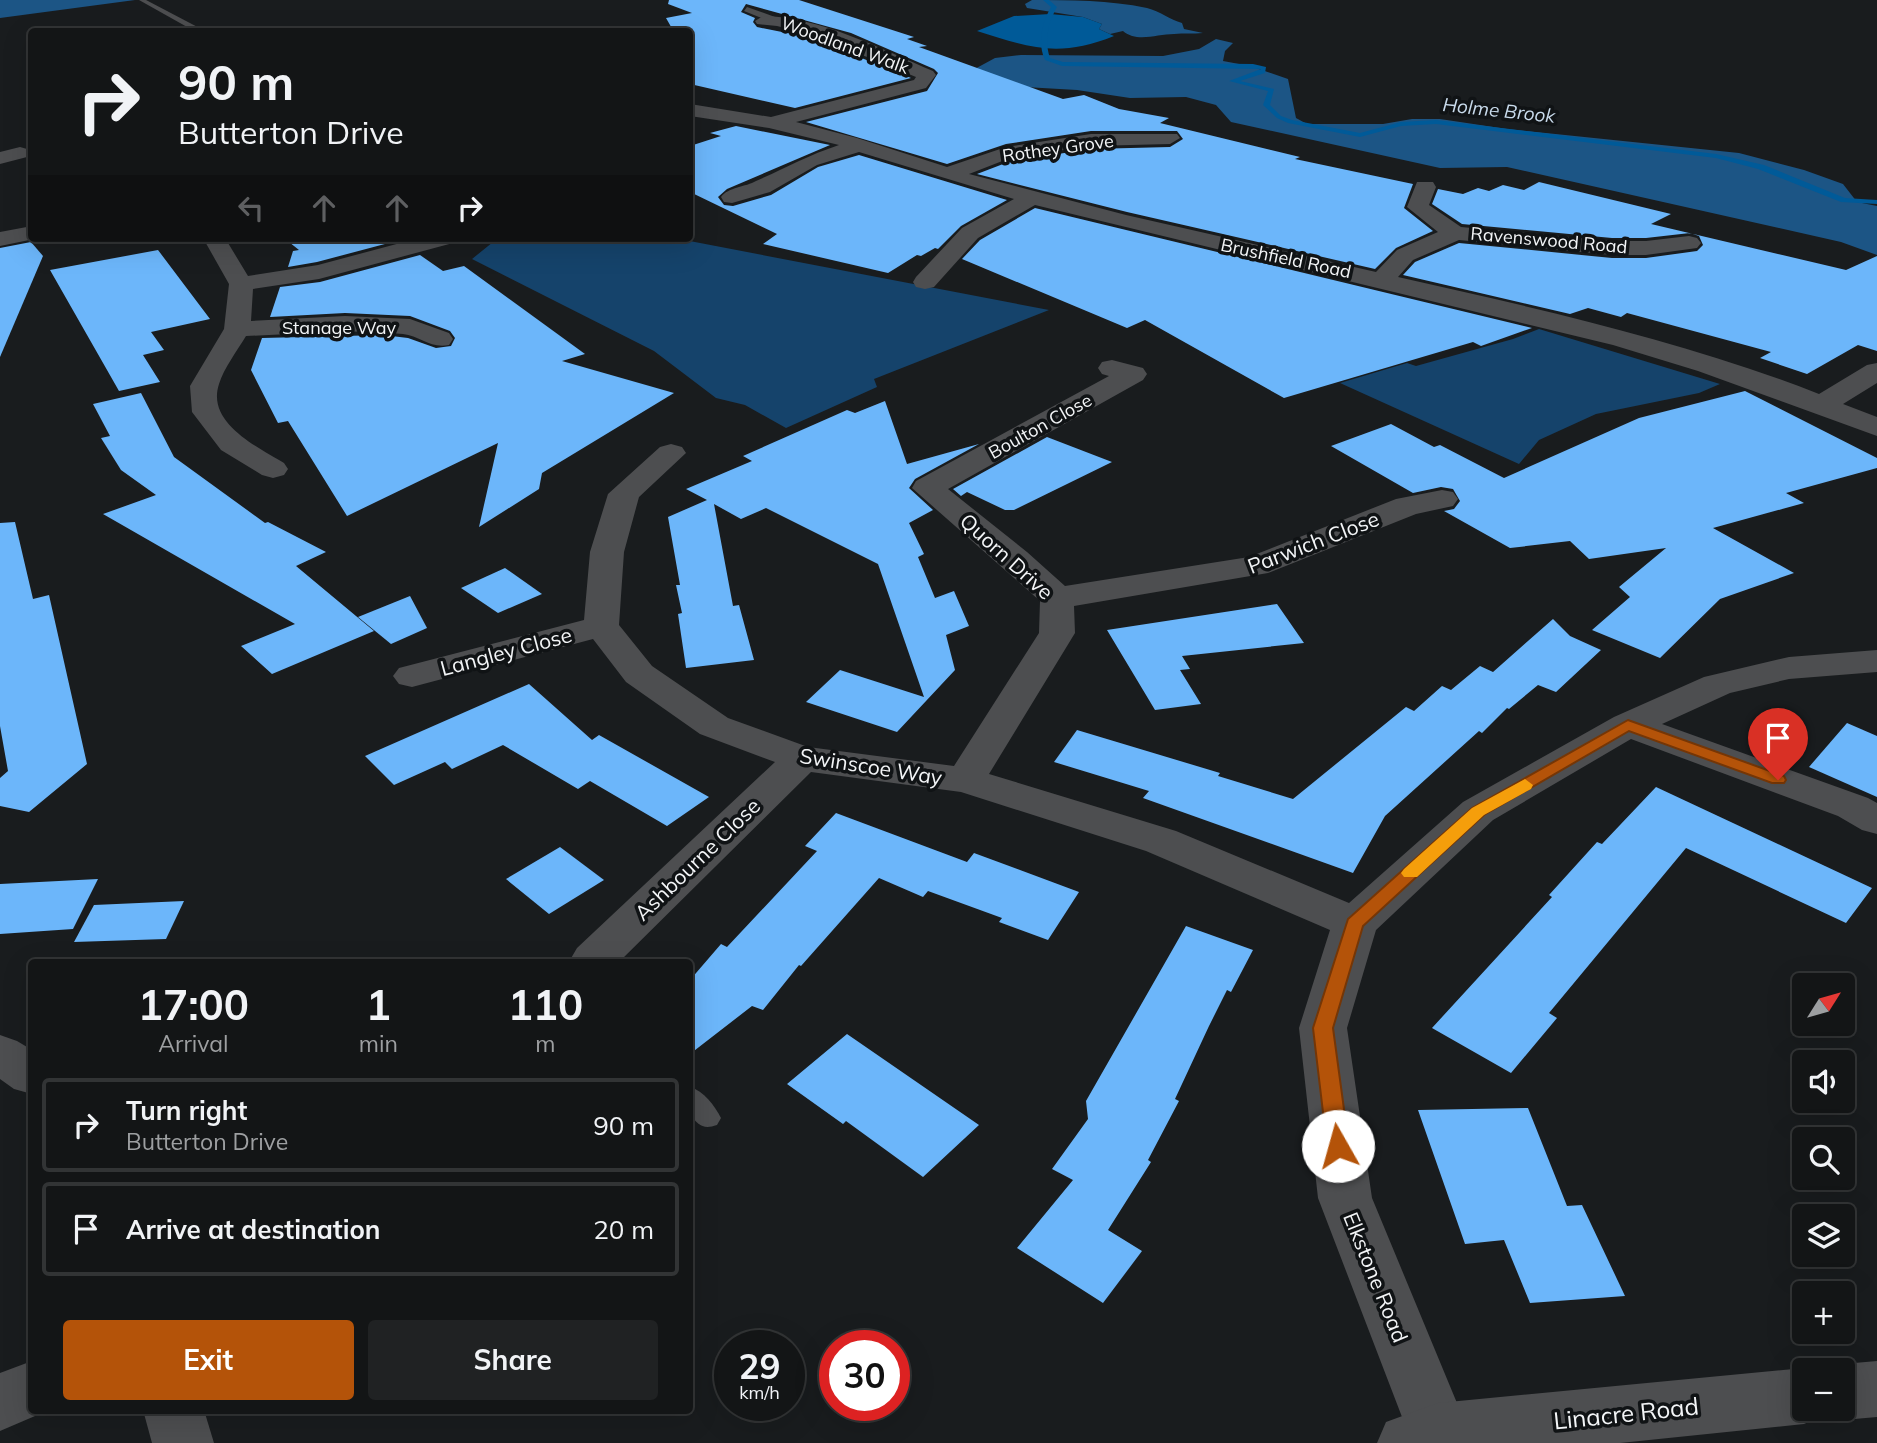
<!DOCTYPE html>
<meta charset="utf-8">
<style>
body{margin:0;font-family:Mulish,sans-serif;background:#202223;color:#f1f3f6;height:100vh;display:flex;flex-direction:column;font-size:26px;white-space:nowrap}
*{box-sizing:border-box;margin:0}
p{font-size:23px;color:#9d9fa1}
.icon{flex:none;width:38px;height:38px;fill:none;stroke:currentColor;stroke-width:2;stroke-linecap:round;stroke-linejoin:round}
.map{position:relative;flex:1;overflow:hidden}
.side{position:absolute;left:28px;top:959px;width:665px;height:455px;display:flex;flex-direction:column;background:#131516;border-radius:7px;box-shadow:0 7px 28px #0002,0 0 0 2px #323435}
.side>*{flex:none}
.guide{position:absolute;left:28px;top:28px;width:665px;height:214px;border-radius:7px;box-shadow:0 7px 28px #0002,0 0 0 2px #323435;background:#131516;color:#f1f3f6;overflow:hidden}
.needle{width:46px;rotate:53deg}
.buttons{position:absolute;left:1792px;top:973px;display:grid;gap:14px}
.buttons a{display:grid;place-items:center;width:63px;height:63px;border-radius:7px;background:#131516;box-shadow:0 7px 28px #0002,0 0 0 2px #323435;font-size:35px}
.speed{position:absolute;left:714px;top:1330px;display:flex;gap:14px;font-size:35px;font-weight:700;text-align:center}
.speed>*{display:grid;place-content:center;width:91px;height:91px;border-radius:50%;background:#131516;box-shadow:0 7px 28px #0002,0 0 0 2px #323435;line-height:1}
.speed small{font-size:18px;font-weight:400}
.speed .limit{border:10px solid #d22;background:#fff;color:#111}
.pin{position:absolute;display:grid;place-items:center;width:60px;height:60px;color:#fff;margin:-72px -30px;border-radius:50% 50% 50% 0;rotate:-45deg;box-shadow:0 0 7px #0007}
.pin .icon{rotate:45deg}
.me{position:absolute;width:77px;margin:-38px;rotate:353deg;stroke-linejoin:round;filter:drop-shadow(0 0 5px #0008)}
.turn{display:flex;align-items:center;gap:24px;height:147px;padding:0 35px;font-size:32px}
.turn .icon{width:91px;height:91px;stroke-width:2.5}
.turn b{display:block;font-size:49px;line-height:60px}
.lanes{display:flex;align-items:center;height:66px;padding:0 35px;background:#0003;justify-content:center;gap:35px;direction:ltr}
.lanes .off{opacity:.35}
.eta{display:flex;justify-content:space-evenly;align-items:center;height:119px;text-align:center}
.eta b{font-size:42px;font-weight:700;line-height:49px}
.action{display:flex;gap:14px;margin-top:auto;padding:14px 35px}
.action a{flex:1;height:80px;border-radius:7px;background:#b45309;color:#fff;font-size:28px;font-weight:700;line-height:80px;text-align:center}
.action a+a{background:#202223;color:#f1f3f6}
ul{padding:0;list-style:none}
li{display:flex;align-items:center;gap:21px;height:94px;margin:0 14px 10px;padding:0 21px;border:4px solid #323435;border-radius:7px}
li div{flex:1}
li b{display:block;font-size:26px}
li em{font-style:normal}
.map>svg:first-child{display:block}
.green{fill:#15436b}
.forest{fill:#1c5585}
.water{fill:#005a98}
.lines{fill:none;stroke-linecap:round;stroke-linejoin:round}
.stream{fill:#005a98;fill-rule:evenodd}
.building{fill:#6cb6fa}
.service{fill:#4d4e50;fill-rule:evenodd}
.minor{fill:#4d4e50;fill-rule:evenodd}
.tertiary{fill:#4d4e50;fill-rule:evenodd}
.route{fill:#b45309;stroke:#753606;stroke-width:2}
.slow{fill:#f59e0b}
.labels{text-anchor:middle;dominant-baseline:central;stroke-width:7;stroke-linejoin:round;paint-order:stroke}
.far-street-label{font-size:18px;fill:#f3f5f7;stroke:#101315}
.far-water-label{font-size:19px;font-style:italic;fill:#c9dbec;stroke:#101315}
.street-label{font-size:21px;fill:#f3f5f7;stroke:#101315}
.near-street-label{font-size:24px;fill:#f3f5f7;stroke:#101315}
</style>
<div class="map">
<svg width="1877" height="1443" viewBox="0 0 1877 1443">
<rect width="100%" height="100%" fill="#191c1e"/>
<!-- green -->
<g class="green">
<polygon points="498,238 674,238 1049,310 874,379 877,387 786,428 745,405 716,398 654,351 472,259"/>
<polygon points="1539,329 1720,384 1699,393 1596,414 1539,440 1519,464 1340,383 1407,363 1416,366 1513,339"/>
</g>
<!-- forest -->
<g class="forest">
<polygon points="0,0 135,0 0,18"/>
<path d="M 1032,0 C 1071,0 1109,0 1147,8 C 1160,11 1170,20 1182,23 L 1184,29 L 1203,33 C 1193,34 1184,33 1174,34 C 1157,34 1137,43 1123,31 L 1110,34 L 1099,29 L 1102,24 L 1083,17 L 1027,8 L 1025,4 Z"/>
<polygon points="1216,39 1233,43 1225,51 1223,61 1250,66 1288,79 1296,118 1307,124 1383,124 1412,119 1440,119 1507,129 1739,153 1804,170 1843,184 1857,202 1877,206 1877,255 1841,242 1507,167 1440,168 1231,122 1216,105 1186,97 1130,98 1077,90 987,85 971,71 995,58 1021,55 1163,56 1199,49"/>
</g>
<!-- water -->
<path class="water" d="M 1050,14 L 1083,17 L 1102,24 L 1099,29 L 1114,36 C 1059,58 1030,48 977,31 L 1014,16 Z"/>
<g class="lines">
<!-- stream -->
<path class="stream" d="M 1043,0 L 1049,0 L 1057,7 C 1048,23 1044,41 1050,58 L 1063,62 L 1253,64 L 1266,67 L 1265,73 L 1240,81 L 1274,89 L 1270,105 L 1281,116 L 1292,120 L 1360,133 L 1401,122 L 1436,120 L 1716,154 L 1764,165 L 1845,198 L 1877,200 L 1877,204 L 1841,202 L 1758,169 L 1716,158 L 1436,124 L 1401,126 L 1360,137 L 1288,123 L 1277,118 L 1263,105 L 1268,91 L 1229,81 L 1261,69 L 1062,66 L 1045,60 C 1037,43 1042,23 1051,7 Z"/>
</g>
<!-- building -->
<g class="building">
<polygon points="669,0 799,0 914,37 907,39 927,46 919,47 1063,99 1084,95 1119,109 1169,118 1160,123 1300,157 1295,159 1413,184 1404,208 1433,231 1396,248 1375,269 1127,212 977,174 1011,161 1091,149 1170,147 1183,139 1177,131 1091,131 1006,144 947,164 806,122 927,91 938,73 934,69 851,33 746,4 741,12 755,18 753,22 757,27 812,38 911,78 795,108 690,84 690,32 674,32 666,18 692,13 668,4"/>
<polygon points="736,126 830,145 727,189 718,197 724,205 733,206 771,195 818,167 859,155 1007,200 961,226 938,249 935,248 921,256 917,255 888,273 763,244 777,234 690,192 690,146 721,136 710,133"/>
<polygon points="1539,182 1671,214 1651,224 1846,270 1877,256 1877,351 1858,345 1807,374 1760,358 1771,352 1627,313 1621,317 1588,308 1570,314 1403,275 1415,262 1459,243 1612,258 1646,258 1697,251 1703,245 1699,236 1690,233 1646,238 1612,238 1462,224 1432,204 1438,189 1463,194 1478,188 1489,191 1503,185 1524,190"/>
<polygon points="1035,208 1532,328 1481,346 1473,342 1284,398 1145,320 1127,328 962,259 980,240"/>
<polygon points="284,238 397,238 400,240 317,262 288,267 293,251 299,250"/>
<polygon points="31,242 43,256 0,357 0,248"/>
<polygon points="158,250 210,319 151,332 164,350 143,355 160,382 119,391 50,270"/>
<polygon points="420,255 443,271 464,266 585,354 562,361 674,393 542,473 539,489 479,527 498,443 347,516 288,421 278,423 251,370 262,338 383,335 408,338 436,348 451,346 455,338 450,331 410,316 345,313 270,317 280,287 320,282"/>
<polygon points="1745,391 1877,458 1877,468 1786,493 1804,503 1713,528 1794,573 1720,599 1660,658 1592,630 1630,597 1619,587 1666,548 1589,559 1570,541 1510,548 1444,511 1454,509 1460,501 1453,489 1441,487 1413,493 1331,446 1391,424 1434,447 1440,445 1504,478 1639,418"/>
<polygon points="141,393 174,457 265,523 268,522 326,552 296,566 374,631 272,674 241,646 295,624 103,514 156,495 121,470 101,438 110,436 93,404"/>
<polygon points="885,401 907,464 979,444 915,479 909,488 933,510 909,523 924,554 918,557 935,598 954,591 969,626 946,635 955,670 897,732 806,702 840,670 924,697 878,564 766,508 741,519 714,504 733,606 739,605 754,660 686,668 678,614 682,613 676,585 680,585 668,517 707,500 686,489 752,461 743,456 847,410 855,413"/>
<polygon points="1047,437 1112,462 1014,510 1005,510 967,492 961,496 953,489"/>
<polygon points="15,522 33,599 49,595 87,764 29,812 0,806 0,778 8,771 0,726 0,523"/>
<polygon points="505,568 542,594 498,613 461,588"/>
<polygon points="410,596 427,628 391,644 358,617"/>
<polygon points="1277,604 1304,643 1182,656 1190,669 1180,670 1201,704 1155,710 1107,630"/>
<polygon points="1553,619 1570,636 1601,650 1556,692 1538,685 1509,709 1507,708 1482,733 1479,731 1385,816 1353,873 1143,798 1149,791 1054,762 1077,730 1220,773 1218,776 1293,799 1406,707 1414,711 1442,686 1451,690 1480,666 1493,672"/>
<polygon points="529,684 592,740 599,735 709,797 667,826 590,781 578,789 503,745 452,769 445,762 394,785 365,756"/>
<polygon points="1847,723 1877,736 1877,797 1809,767"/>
<polygon points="1656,787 1872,888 1846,923 1686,848 1549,1013 1557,1018 1511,1073 1432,1028 1552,897 1549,895 1597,842 1602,844"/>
<polygon points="836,813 967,862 974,853 1079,892 1048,940 999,922 1002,918 928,891 923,897 879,878 801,966 799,965 763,1010 752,1006 690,1054 690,980 721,944 727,947 817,851 805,846"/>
<polygon points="560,847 604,880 549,914 506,879"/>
<polygon points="98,879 73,929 0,934 0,884"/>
<polygon points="184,901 166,939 74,942 94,905"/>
<polygon points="1186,926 1253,950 1231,992 1227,990 1209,1026 1175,1099 1179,1101 1148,1160 1151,1162 1108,1230 1142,1251 1103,1303 1017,1248 1073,1180 1052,1169 1088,1119 1086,1101"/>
<polygon points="847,1034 979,1125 923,1177 846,1121 843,1124 787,1084"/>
<polygon points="1528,1108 1567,1206 1582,1205 1625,1296 1530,1303 1504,1240 1465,1244 1418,1110"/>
</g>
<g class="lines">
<!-- service -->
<g class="service">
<polygon points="139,0 146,0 207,32 196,32"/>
<polygon points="747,7 775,17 776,19 769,21 744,11"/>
<path d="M 690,1087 C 704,1091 714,1105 721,1118 L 717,1125 C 703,1130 698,1125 690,1114 Z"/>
</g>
<!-- minor -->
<g class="minor">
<path d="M 763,16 C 818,16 883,50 933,71 L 936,75 L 926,88 L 796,122 L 857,138 L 947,167 L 1006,147 L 1091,134 L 1177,134 L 1180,138 L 1170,144 L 1091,146 L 1010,158 L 969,174 L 1126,215 L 1376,272 L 1397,250 L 1438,232 L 1407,207 L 1417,182 L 1433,182 L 1436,187 L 1429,205 L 1461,227 L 1612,241 L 1646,241 L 1689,236 L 1697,238 L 1701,243 L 1697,248 L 1646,255 L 1612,255 L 1459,240 L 1413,260 L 1398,277 C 1540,309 1684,341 1819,394 L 1867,365 L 1877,363 L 1877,383 L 1843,404 L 1877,417 L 1877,436 L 1698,371 L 1613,345 L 1035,205 L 978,238 L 934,287 L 925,289 L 916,287 L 913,282 L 916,277 L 962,228 L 1014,199 L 859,152 L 817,165 L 770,192 L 732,203 L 724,202 L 721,197 C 728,187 746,187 756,181 C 786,168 806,156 839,145 L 769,128 L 690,116 L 690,104 L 771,117 L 914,80 L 916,77 L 813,35 L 777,26 L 757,24 L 755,21 Z"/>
<polygon points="20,147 27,149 30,153 27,157 0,164 0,152"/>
<polygon points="32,226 32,238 39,238 0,246 0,232"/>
<path d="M 203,238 L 225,238 L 248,276 L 318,265 L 419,238 L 456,238 L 453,243 L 319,279 L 253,289 L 251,321 L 345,316 L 410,319 L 449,333 L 453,339 L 449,345 C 431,349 420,336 403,334 C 351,328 298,334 246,336 C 237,351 224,368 219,384 C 206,423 258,447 284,463 L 288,469 L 284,475 L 273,478 L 262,475 L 221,450 L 192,412 L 190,386 L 224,329 L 229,284 Z"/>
<polygon points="1112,360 1143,368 1147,374 1143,380 948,489 1027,552 1065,586 1249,557 1396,499 1442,490 1453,492 1458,499 1453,506 1416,514 1268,573 1074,606 1075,633 989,774 1176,831 1349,903 1463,802 1614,717 1704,677 1789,657 1877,650 1877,672 1789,679 1730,693 1662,724 1868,798 1877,803 1877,834 1862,830 1838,816 1631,739 1493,820 1376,930 1347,1028 1372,1198 1469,1432 1464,1443 1412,1443 1318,1198 1299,1028 1330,930 1146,851 961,792 811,772 619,962 571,962 570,960 577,948 775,762 700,734 626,682 593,639 412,687 399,684 393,676 399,668 584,620 590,552 608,494 660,447 671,444 682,447 686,453 639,497 624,552 619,625 652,666 728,718 808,747 954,766 1039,633 1040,601 912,488 916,481 1109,376 1102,374 1098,368 1102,362"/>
<polygon points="0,1035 17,1041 32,1050 32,1094 14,1089 0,1079"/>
<polygon points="32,1361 32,1410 49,1410 0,1431 0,1373"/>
<polygon points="143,1410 204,1410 214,1443 152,1443"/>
</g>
<!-- tertiary -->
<polygon class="tertiary" points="1877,1361 1877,1417 1843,1420 1826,1414 1804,1424 1620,1443 1377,1443 1386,1422 1438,1403 1804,1368 1811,1370 1804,1370 1804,1409 1843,1409 1843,1370 1826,1370 1843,1364"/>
</g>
<!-- route -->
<polygon class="route" points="1628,720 1784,776 1786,780 1784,783 1772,783 1629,731 1484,815 1363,926 1333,1028 1349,1146 1346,1152 1338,1155 1330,1152 1327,1146 1313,1028 1348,919 1472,808"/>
<!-- slow -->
<polygon class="slow" points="1525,779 1533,785 1531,789 1484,815 1417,877 1404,877 1401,873 1404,869 1472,808"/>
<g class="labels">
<!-- far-street labels -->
<g class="far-street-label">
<text transform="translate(845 45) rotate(20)">Woodland Walk</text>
<text transform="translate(1058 148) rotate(-8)">Rothey Grove</text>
<text transform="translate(1549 240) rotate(5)">Ravenswood Road</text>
<text transform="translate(1286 258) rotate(12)">Brushfield Road</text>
<text x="339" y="327">Stanage Way</text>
<text transform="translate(1040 426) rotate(-29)">Boulton Close</text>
</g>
<!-- far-water labels -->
<g class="far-water-label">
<text transform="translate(1499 110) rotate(6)">Holme Brook</text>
</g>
<!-- street labels -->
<g class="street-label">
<text transform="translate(1313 542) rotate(-21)">Parwich Close</text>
<text transform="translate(1007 556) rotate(42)">Quorn Drive</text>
<text transform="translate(506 651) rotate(-15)">Langley Close</text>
<text transform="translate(871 766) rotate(9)">Swinscoe Way</text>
<text transform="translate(697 859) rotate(-44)">Ashbourne Close</text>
<text transform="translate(1376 1277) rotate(68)">Elkstone Road</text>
</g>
<!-- near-street labels -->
<g class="near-street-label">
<text transform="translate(1626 1413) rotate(-6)">Linacre Road</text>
</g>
</g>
</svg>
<div class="buttons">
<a><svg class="needle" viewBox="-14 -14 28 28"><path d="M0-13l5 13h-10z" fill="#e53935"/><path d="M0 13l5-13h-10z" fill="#9d9fa1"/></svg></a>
<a><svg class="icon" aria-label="sound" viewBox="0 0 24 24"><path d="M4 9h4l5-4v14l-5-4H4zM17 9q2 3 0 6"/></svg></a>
<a><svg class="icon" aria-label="search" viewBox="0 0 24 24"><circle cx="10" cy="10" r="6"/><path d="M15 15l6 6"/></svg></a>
<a><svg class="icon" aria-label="layers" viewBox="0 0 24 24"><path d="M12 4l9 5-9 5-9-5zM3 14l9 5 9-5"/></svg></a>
<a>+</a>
<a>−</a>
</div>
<div class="speed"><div>29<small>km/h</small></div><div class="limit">30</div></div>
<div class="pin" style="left:1778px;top:780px;background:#d93025"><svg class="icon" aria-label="arrive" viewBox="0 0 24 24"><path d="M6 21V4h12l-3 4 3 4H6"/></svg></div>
<svg class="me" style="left:1338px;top:1146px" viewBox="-20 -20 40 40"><circle r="19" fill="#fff"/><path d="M0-13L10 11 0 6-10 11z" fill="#b45309"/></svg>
<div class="guide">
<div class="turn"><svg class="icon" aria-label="right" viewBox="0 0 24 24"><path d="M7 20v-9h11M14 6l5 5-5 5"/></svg><div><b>90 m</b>Butterton Drive</div></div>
<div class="lanes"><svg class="icon off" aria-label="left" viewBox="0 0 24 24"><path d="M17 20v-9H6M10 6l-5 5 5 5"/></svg><svg class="icon off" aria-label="ahead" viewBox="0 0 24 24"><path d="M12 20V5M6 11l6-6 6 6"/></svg><svg class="icon off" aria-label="ahead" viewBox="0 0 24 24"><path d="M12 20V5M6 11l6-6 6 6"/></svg><svg class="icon" aria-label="right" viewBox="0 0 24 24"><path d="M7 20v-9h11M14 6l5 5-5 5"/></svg></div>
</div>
<section class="side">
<div class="eta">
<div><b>17:00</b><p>Arrival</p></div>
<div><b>1</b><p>min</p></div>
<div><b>110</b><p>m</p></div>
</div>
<ul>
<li><svg class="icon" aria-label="right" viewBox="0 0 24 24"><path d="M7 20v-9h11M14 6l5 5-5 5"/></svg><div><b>Turn right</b><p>Butterton Drive</p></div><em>90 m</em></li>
<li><svg class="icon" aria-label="arrive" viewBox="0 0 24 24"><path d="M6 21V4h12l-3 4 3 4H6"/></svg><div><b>Arrive at destination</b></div><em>20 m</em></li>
</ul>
<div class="action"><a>Exit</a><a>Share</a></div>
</section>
</div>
